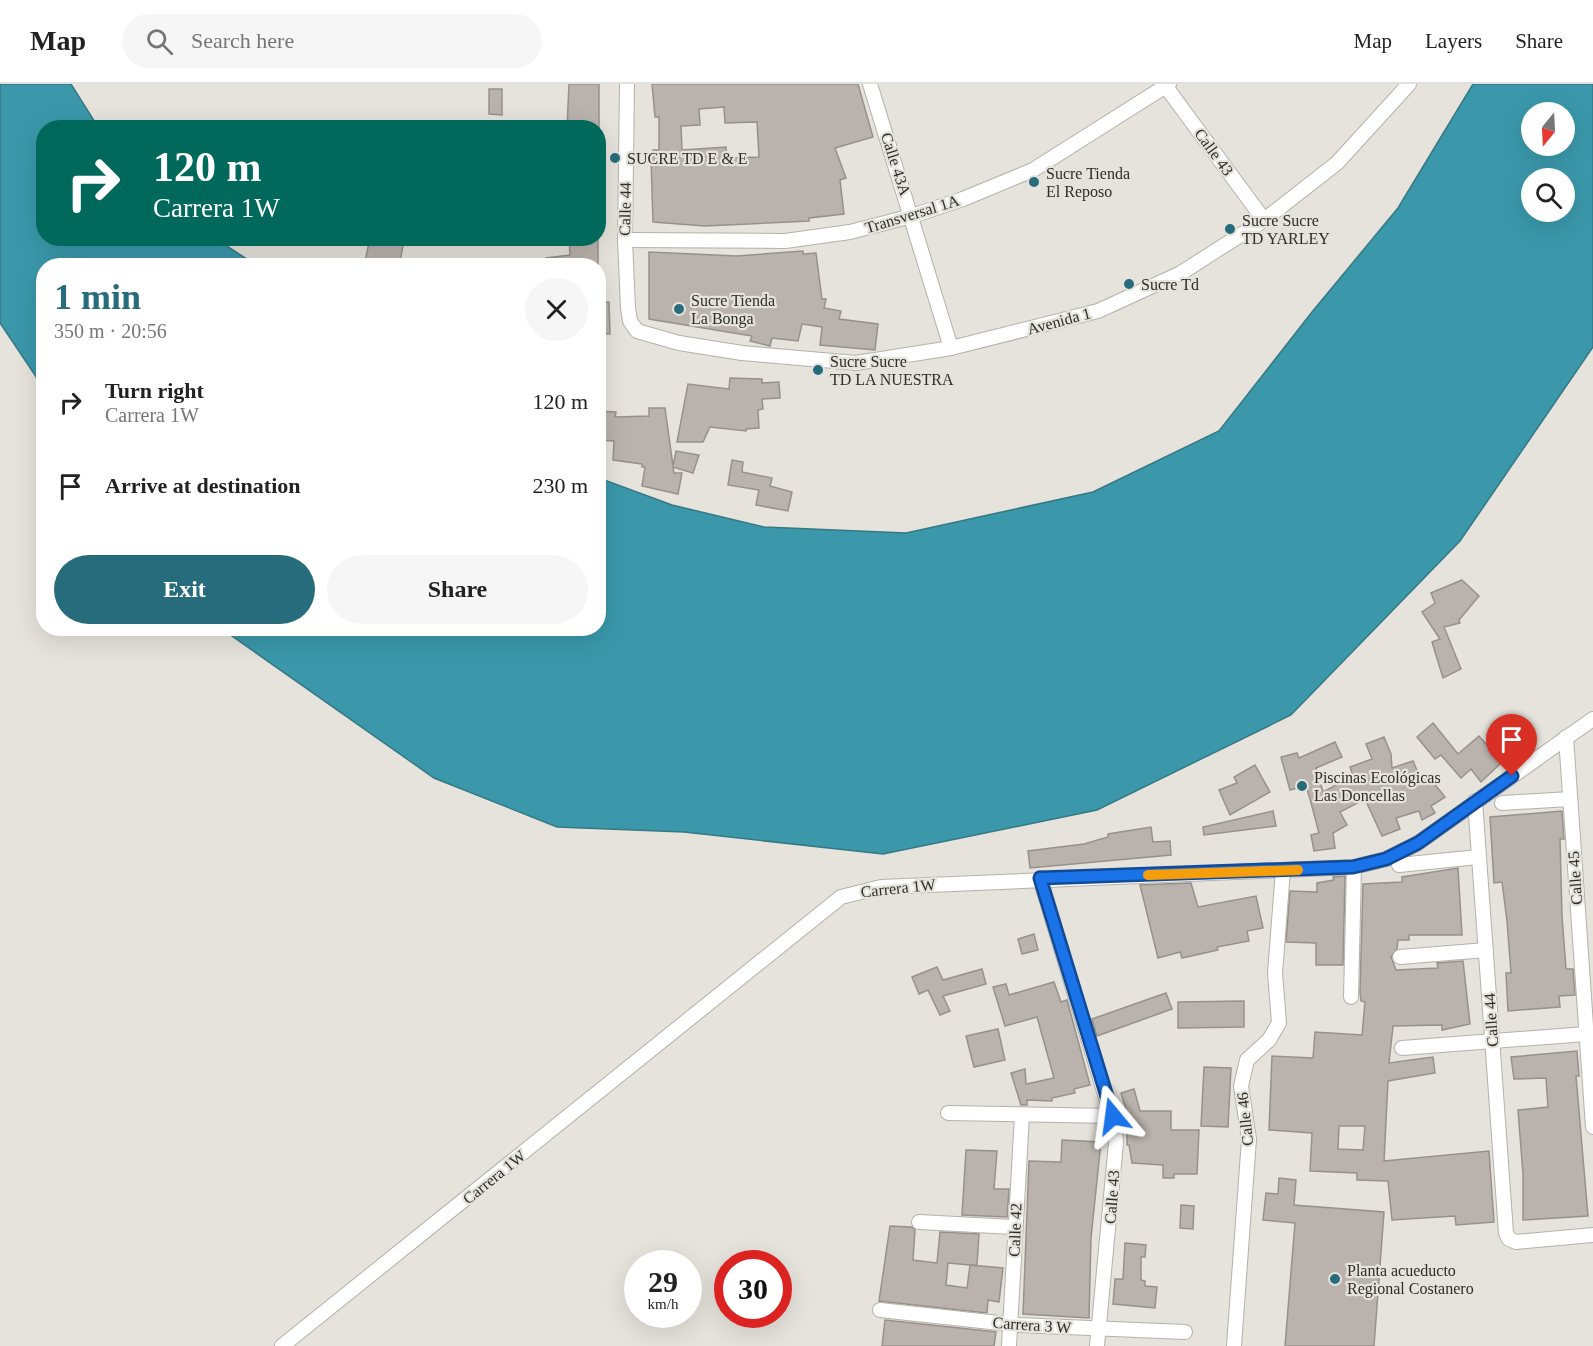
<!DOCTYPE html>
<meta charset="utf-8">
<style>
body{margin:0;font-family:"Times New Roman",serif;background:#f6f6f6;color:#222;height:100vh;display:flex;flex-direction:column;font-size:22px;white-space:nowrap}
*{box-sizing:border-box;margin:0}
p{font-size:20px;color:#767676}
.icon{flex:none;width:33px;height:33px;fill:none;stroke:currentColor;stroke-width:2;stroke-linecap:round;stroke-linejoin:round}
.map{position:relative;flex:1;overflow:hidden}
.details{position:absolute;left:36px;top:174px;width:570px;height:378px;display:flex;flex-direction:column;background:#fff;border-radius:24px;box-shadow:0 6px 24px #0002}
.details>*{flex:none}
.hud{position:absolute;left:36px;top:36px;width:570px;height:126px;border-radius:24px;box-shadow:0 6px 24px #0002;background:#00695c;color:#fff;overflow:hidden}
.needle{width:39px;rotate:198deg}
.fabs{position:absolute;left:1521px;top:18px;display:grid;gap:12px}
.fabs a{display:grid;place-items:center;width:54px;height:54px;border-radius:50%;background:#fff;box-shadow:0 6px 24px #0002;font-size:30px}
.speed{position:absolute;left:624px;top:1166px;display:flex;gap:12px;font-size:30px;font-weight:700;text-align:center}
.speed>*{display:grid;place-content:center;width:78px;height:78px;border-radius:50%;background:#fff;box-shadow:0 6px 24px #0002;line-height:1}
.speed small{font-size:15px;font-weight:400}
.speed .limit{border:9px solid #d22;background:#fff;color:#111}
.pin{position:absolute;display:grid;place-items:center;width:51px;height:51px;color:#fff;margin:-62px -26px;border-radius:50% 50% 50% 0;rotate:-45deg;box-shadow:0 0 6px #0007}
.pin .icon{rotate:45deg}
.me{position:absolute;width:66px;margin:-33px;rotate:344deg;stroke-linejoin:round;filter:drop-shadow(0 0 4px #0008)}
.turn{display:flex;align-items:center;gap:21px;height:126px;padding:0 18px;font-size:27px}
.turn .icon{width:78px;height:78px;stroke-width:2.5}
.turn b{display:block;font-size:42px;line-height:51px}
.round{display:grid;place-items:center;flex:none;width:63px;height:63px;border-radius:32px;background:#f6f6f6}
.headline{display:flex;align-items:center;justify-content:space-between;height:102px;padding:0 18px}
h1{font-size:36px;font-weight:800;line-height:45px;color:#276c7c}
.primary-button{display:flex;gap:12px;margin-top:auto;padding:12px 18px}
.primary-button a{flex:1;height:69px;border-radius:36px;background:#276c7c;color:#fff;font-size:24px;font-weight:800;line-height:69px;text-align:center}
.primary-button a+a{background:#f6f6f6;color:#222}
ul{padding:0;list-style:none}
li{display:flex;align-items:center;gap:18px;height:84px;padding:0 18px}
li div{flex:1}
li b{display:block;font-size:22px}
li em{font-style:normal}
header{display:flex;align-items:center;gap:36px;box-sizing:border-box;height:84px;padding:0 30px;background:#fff;border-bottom:2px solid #e0e0e0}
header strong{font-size:28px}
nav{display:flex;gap:33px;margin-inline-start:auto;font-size:21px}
.search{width:420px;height:54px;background:#f6f6f6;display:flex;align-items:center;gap:15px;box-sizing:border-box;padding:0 21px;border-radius:33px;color:#767676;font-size:22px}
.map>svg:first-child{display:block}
.water{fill:#3a98aa;stroke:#367884;stroke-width:1.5;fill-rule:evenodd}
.building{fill:#b9b2ad;stroke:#97918c;stroke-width:1.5;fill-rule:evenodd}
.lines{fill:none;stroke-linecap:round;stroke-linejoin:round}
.minor-casing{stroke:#b3b1aa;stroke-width:16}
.minor{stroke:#fff;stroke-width:14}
.route-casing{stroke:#114b97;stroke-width:15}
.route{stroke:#1a73e8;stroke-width:10}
.slow{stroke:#f59e0b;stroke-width:10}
.poi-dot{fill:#276c7c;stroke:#e6e3dc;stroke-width:2}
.labels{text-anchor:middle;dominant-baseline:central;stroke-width:4.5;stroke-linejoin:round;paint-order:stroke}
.street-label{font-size:16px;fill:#2e2d2a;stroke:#e6e3dc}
.poi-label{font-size:16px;fill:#2e2d2a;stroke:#e6e3dc;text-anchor:start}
</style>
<header>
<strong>Map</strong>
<div class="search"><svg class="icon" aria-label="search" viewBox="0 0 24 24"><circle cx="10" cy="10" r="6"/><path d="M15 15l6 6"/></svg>Search here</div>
<nav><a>Map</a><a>Layers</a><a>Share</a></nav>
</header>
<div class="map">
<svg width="1593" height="1262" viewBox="0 0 1593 1262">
<rect width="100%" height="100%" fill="#e6e3dc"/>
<!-- water -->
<g class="water">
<polygon points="0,0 71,0 98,43 44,44 44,154 216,155 256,181 44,182 43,303 0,239"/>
<path d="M 1473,0 L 1593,0 L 1593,263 L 1460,457 L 1291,631 L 1097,726 L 883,770 L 684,748 L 557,743 L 434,694 L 222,545 L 598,544 L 599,394 L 672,421 L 764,443 L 906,449 L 1093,408 L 1219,347 L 1312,228 L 1398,124 ZM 1532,28 L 1564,28 L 1564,62 L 1532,62 ZM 1532,94 L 1564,94 L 1564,128 L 1532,128 Z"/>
</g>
<!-- building -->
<g class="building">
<polygon points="569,0 599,0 599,44 567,44"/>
<path d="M 652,0 L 858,0 L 873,53 L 835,64 L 846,94 L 840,96 L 844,130 L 809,134 L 809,137 L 705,142 L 653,138 L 651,76 L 653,66 L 659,66 L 659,33 L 655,33 ZM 724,23 L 725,39 L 757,38 L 759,73 L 727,74 L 726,63 L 682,66 L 681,42 L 700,41 L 699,25 Z"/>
<polygon points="489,5 502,5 502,31 489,30"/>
<polygon points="370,154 404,157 399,182 364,182"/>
<polygon points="569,154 598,154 598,182 547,182 546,174 570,171"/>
<polygon points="803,167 803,170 816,169 822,215 826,215 824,224 841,227 839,235 878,240 875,266 820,261 822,243 802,240 798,257 772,254 770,262 750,257 752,252 649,235 649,168 737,172"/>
<polygon points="609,218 610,250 598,250 598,219"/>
<polygon points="730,294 762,295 762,299 779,298 780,314 762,315 763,325 758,326 759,344 746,345 746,347 710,343 703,358 677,358 688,300 729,305"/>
<polygon points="649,324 665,324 673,382 676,367 699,371 693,389 673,383 674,389 682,389 678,410 642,402 645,383 642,383 642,380 613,376 614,357 598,356 598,327 616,328 615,333 649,332"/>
<polygon points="732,376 743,378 742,388 772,394 770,402 792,408 788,427 756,421 759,406 728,401"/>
<polygon points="1462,496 1479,512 1459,536 1460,539 1444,543 1461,585 1443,594 1432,558 1440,555 1422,528 1435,519 1431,509"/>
<polygon points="1433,639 1458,670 1479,652 1502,678 1481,698 1471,685 1461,694 1441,671 1435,675 1417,653"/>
<polygon points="1384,653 1391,670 1392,684 1413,677 1422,698 1429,693 1445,713 1431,722 1435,729 1422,736 1419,727 1396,734 1400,745 1382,752 1365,715 1340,728 1347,741 1333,749 1335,764 1314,767 1311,751 1319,749 1310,715 1306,702 1290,706 1281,673 1297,669 1299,674 1335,658 1342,673 1316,684 1323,708 1353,692 1350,683 1372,675 1366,660"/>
<polygon points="1255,681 1270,708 1230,731 1219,706 1237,699 1234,693"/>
<polygon points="1273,727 1276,742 1204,751 1203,743"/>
<polygon points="1562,727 1564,755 1560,755 1562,832 1566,885 1573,885 1575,911 1559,912 1560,923 1508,927 1506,889 1511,889 1507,837 1502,798 1494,799 1490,733"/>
<polygon points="1151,743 1153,758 1170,757 1171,771 1030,784 1028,767 1084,760 1108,753 1108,750"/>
<path d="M 1458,784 L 1462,851 L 1409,851 L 1409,856 L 1398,856 L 1397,865 L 1391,873 L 1396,886 L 1438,884 L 1437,879 L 1463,877 L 1470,940 L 1442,946 L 1442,941 L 1393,942 L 1389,979 L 1433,973 L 1435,989 L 1388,997 L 1384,1077 L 1489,1067 L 1494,1138 L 1456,1141 L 1455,1132 L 1392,1136 L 1388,1097 L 1357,1096 L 1357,1089 L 1310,1087 L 1312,1049 L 1269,1046 L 1272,972 L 1313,974 L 1315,948 L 1362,951 L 1365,918 L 1361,917 L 1360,908 L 1363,800 L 1402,798 L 1402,793 ZM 1339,1042 L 1365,1042 L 1363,1066 L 1338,1065 Z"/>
<polygon points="1345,792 1343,881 1316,881 1316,859 1286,858 1290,807 1317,808 1317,799 1334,796 1333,793"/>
<polygon points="1191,799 1198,823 1256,812 1263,844 1247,847 1249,857 1217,863 1218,866 1182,874 1180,868 1158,874 1140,801"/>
<polygon points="1034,850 1038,866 1022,870 1018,855"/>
<polygon points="937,883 943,896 982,885 986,900 943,912 950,927 940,931 928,906 919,910 912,893"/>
<polygon points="1054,898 1061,918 1067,916 1090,1001 1074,1005 1075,1009 1052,1014 1052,1017 1027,1016 1027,1021 1021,1021 1011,989 1025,985 1026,1000 1054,994 1037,933 1005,942 993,903 1006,900 1009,911"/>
<polygon points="1166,909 1172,925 1097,952 1092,935"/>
<polygon points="1244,917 1244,943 1178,944 1178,918"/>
<polygon points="998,945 1005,976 974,983 966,952"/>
<polygon points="1577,967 1579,992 1576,992 1588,1132 1523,1136 1523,1090 1518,1026 1548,1023 1546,994 1514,995 1511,973"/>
<polygon points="1204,983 1231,984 1228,1043 1201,1042"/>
<polygon points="1134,1005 1140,1027 1171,1027 1171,1046 1199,1046 1197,1090 1174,1090 1174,1094 1163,1094 1163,1081 1132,1079 1129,1061 1127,1061 1127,1045 1132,1045 1121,1009"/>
<polygon points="1062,1056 1101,1058 1091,1154 1089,1234 1023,1230 1029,1077 1061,1078"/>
<polygon points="966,1066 997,1067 994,1105 1009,1105 1007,1133 962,1131"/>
<polygon points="1279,1094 1296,1096 1294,1121 1384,1128 1374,1262 1285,1262 1295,1139 1263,1136 1266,1109 1278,1110"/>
<polygon points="1181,1121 1194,1122 1193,1145 1180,1144"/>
<path d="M 890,1142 L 912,1143 L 915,1146 L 913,1176 L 937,1179 L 940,1148 L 979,1150 L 977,1181 L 970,1181 L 1003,1184 L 999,1218 L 988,1216 L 987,1229 L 879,1217 ZM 948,1179 L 970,1181 L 967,1204 L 946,1201 Z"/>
<polygon points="1125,1159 1146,1161 1145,1173 1141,1173 1141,1196 1145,1197 1145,1202 1157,1203 1155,1224 1113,1220 1115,1195 1123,1195"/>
<polygon points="885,1236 996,1248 994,1262 882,1262"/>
</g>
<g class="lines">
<defs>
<g id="minor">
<polyline points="627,0 625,156 628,224 630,237 637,247 679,259 742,269 856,279 951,264 1098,227 1181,189 1264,136 1337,79 1409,0"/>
<polyline points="870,0 951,264"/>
<polyline points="1164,0 1264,136"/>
<polyline points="625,156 785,157 850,148 912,132 963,115 1033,86 1169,0"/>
<polyline points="1566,653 1593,1043"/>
<polyline points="1475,717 1506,1149 1509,1155 1516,1158 1593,1151"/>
<polyline points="1502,719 1570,715"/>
<polyline points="1399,781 1478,773"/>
<polyline points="1040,794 1115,1044 1116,1059 1097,1262"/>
<polyline points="1400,873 1486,866"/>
<polyline points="1351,913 1354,783"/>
<polyline points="1402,964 1586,950"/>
<polyline points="948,1029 1113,1032"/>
<polyline points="919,1138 1013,1143"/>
<polyline points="880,1226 1018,1241 1185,1248"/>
<polyline points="282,1262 841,813 881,803 1354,783 1386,775 1418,759 1593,635"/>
<polyline points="1009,1262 1022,1031"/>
<polyline points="1234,1262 1249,1055 1241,1002 1247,976 1269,956 1279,939 1275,889 1283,786"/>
</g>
</defs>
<!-- minor casing -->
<use href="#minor" class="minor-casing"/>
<!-- minor -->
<use href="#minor" class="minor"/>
</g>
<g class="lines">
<defs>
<polyline id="route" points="1113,1032 1040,794 1353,783 1386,775 1418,759 1512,692"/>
</defs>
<!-- route casing -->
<use href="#route" class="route-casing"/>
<!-- route -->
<use href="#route" class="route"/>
<!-- slow -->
<polyline class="slow" points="1148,791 1298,786"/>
</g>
<!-- markers -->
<g class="poi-dot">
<circle cx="615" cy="74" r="6"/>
<circle cx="1034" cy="98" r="6"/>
<circle cx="1230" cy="145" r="6"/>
<circle cx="1129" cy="200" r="6"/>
<circle cx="679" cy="225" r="6"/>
<circle cx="818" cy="286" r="6"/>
<circle cx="1302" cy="702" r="6"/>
<circle cx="1335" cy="1195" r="6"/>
</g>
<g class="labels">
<!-- street labels -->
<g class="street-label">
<text transform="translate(1214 68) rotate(54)">Calle 43</text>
<text transform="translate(896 80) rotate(72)">Calle 43A</text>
<text transform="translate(625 125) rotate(-89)">Calle 44</text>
<text transform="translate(912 130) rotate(-17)">Transversal 1A</text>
<text transform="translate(1059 237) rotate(-15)">Avenida 1</text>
<text transform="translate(1575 794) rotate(-94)">Calle 45</text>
<text transform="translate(898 804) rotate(-6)">Carrera 1W</text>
<text transform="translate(1491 936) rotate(-94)">Calle 44</text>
<text transform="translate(1245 1035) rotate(-96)">Calle 46</text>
<text transform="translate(494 1093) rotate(-39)">Carrera 1W</text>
<text transform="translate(1112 1113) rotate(-86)">Calle 43</text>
<text transform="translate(1015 1146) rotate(-88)">Calle 42</text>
<text transform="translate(1032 1241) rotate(4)">Carrera 3 W</text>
</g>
<!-- poi labels -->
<g class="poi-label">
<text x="627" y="74">SUCRE TD E &amp; E</text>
<text x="1046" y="89">Sucre Tienda<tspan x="1046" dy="18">El Reposo</tspan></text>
<text x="1242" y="136">Sucre Sucre<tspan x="1242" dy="18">TD YARLEY</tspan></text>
<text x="1141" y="200">Sucre Td</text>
<text x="691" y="216">Sucre Tienda<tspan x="691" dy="18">La Bonga</tspan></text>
<text x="830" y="277">Sucre Sucre<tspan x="830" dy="18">TD LA NUESTRA</tspan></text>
<text x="1314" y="693">Piscinas Ecológicas<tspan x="1314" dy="18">Las Doncellas</tspan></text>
<text x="1347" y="1186">Planta acueducto<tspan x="1347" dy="18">Regional Costanero</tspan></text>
</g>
</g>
</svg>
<div class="fabs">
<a><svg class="needle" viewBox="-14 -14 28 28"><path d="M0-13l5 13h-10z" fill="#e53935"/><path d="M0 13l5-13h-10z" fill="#767676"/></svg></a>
<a><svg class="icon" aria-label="search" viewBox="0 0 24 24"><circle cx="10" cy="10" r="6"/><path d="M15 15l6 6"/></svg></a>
</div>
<div class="speed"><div>29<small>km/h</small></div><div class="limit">30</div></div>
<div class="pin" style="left:1512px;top:692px;background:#d93025"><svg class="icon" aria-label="arrive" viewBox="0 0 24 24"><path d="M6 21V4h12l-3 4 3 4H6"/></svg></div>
<svg class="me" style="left:1113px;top:1032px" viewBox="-20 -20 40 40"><path d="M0-17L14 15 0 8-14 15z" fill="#1a73e8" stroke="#fff" stroke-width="4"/></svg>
<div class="hud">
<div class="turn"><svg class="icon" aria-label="right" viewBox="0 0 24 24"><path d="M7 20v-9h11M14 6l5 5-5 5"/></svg><div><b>120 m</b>Carrera 1W</div></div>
</div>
<section class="details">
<div class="headline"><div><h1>1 min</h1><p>350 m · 20:56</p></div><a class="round"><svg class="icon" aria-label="close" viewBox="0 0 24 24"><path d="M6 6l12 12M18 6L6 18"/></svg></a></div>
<ul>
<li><svg class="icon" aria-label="right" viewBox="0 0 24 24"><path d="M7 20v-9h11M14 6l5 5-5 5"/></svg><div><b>Turn right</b><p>Carrera 1W</p></div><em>120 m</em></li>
<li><svg class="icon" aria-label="arrive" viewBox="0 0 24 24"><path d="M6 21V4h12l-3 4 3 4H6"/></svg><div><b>Arrive at destination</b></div><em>230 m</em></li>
</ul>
<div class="primary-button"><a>Exit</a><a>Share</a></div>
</section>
</div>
